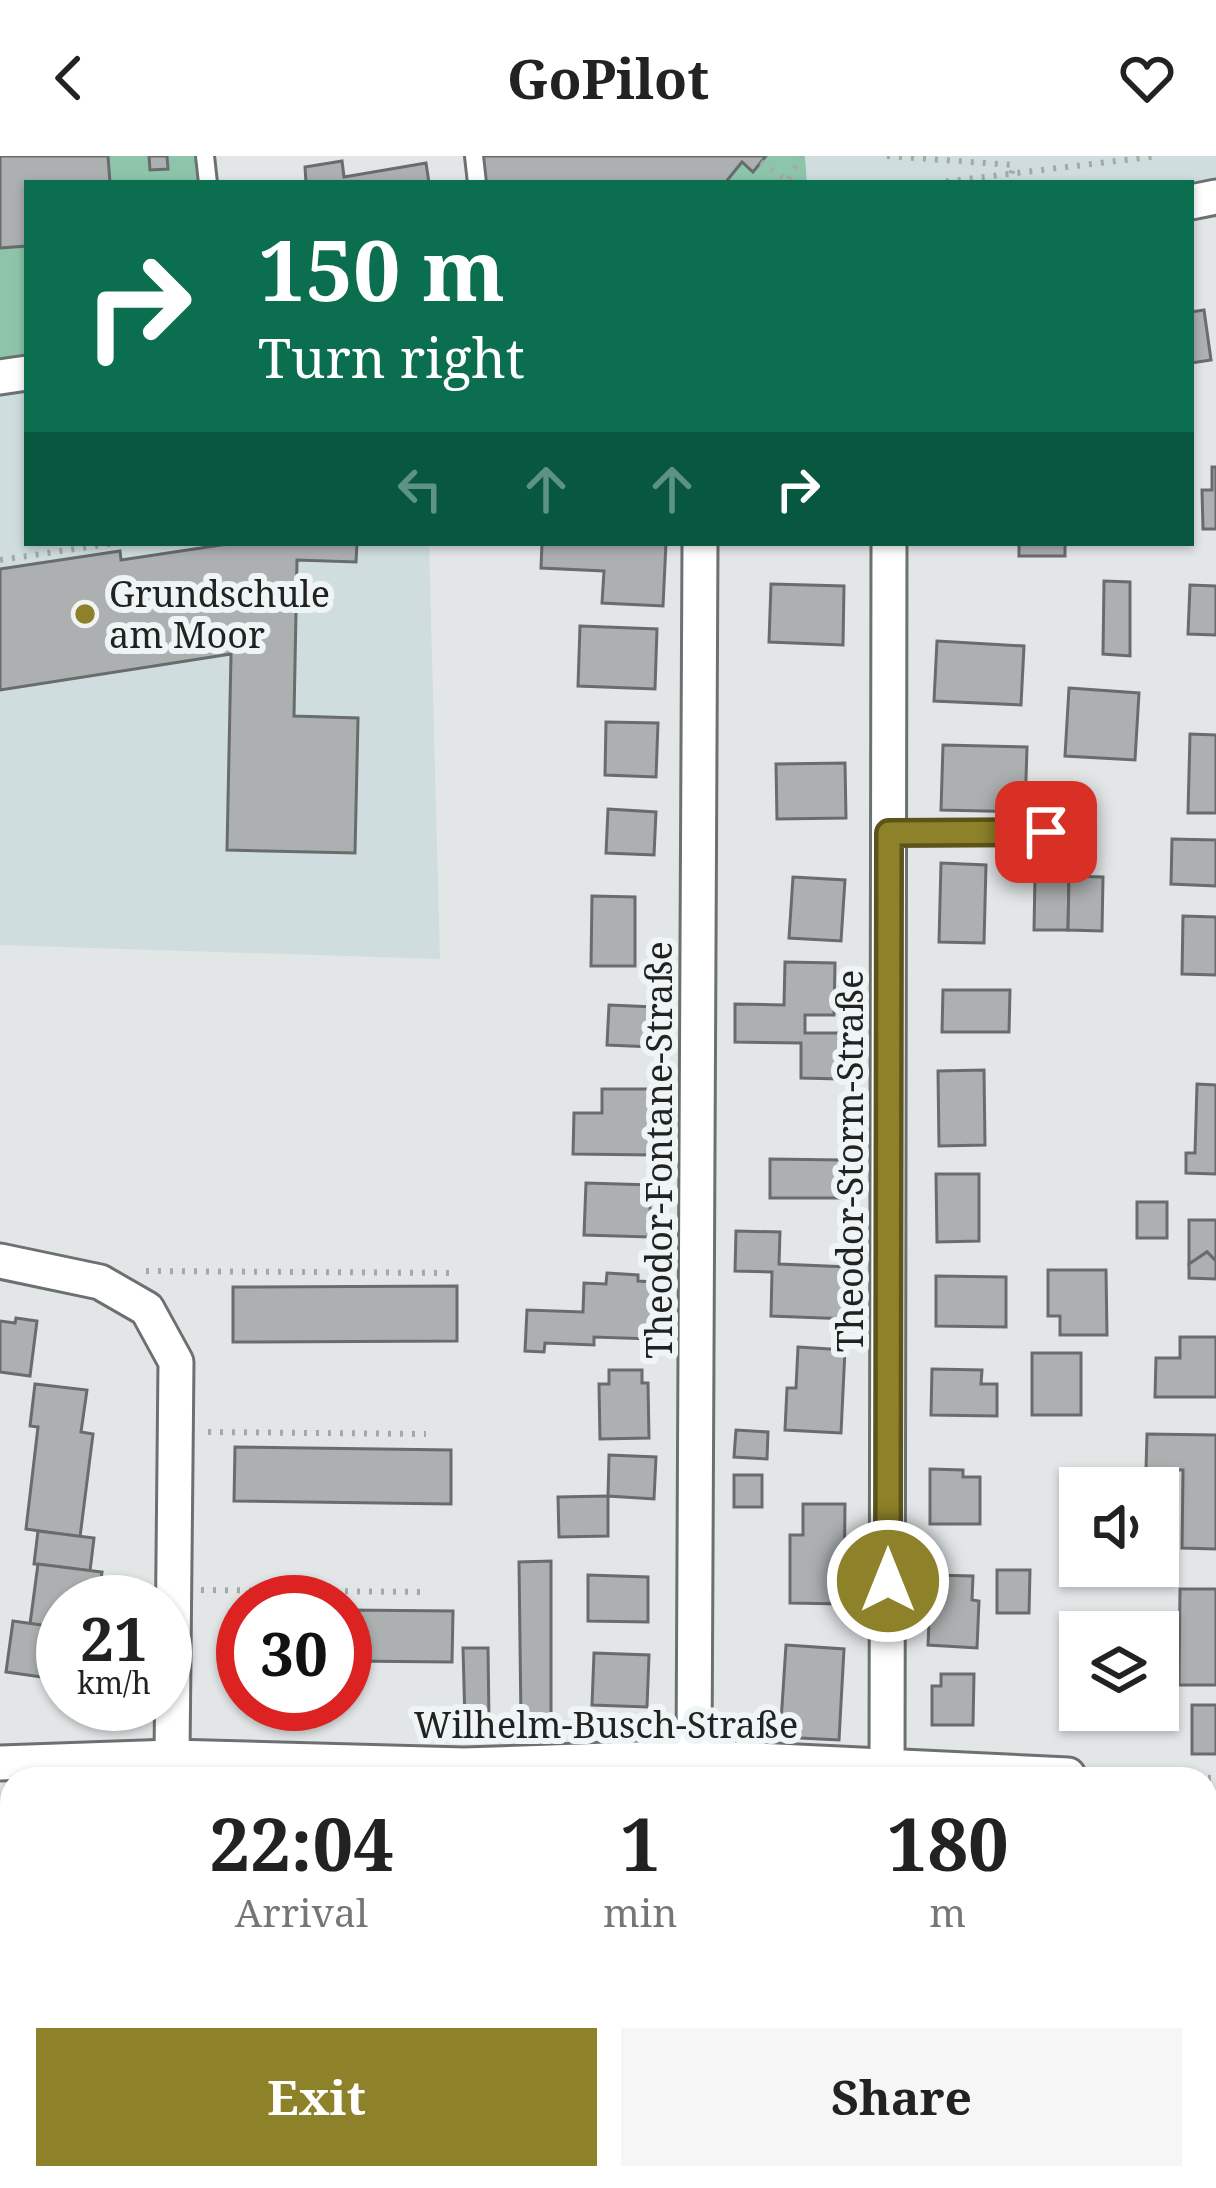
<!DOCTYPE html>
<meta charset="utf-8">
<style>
body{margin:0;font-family:"Noto Serif",serif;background:#f6f6f6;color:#222;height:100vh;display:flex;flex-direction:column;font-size:45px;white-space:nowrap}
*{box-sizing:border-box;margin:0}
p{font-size:39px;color:#767676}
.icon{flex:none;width:66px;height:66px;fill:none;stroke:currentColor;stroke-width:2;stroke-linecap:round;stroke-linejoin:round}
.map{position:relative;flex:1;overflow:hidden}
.drawer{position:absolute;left:0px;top:1611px;width:1218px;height:423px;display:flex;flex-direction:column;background:#fff;border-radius:36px 36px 0 0;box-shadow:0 3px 9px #0004}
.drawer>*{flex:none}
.guide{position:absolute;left:24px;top:24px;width:1170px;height:366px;border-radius:0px;box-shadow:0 3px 9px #0004;background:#0b6e4f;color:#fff;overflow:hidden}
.tools{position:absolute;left:1059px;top:1311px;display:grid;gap:24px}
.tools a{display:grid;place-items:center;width:120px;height:120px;border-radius:0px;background:#fff;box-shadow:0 3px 9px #0004;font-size:60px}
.speed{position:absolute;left:36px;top:1419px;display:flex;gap:24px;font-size:60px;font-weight:700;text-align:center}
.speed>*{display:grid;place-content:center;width:156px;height:156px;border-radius:50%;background:#fff;box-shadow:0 3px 9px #0004;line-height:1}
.speed small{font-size:30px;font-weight:400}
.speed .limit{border:18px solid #d22;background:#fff;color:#111}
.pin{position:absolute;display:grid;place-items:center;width:102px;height:102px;color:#fff;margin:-51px;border-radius:24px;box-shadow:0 6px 18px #0006}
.me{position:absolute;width:132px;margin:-66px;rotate:0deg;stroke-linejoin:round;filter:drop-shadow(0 0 9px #0008)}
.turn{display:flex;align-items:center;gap:42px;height:252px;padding:0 36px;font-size:54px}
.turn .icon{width:156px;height:156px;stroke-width:2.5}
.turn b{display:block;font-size:84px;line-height:102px}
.lanes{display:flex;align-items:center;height:114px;padding:0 36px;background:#0003;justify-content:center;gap:60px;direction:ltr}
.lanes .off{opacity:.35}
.eta{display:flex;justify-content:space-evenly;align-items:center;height:204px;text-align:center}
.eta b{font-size:72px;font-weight:700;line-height:84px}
.action{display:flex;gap:24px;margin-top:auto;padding:24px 36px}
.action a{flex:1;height:138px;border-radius:0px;background:#8d8129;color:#fff;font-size:48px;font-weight:700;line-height:138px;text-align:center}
.action a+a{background:#f6f6f6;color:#222}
header{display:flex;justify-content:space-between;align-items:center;height:156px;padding:0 36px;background:#fff;font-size:54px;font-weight:700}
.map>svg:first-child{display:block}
.built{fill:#cfddde}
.green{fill:#8dc5ab}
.building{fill:#acb0b0;stroke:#696c6c;stroke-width:3}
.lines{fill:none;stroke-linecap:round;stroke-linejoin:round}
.service-casing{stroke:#6c7070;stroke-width:22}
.minor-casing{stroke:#6c7070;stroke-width:39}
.path{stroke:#a5a8a9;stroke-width:6;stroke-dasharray:3 9;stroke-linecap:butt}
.service{stroke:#fff;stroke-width:16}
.minor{stroke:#fff;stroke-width:33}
.route-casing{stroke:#5c541b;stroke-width:30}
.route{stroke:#8d8129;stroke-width:21}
.poi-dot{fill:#8d8129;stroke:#eff4f4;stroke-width:4.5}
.labels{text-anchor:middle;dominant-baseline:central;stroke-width:12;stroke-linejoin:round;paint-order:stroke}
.poi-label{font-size:36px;fill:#212323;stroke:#eff4f4;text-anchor:start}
.street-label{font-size:36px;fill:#212323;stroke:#eff4f4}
</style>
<header><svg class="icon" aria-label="back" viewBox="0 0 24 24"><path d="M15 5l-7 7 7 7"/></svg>GoPilot<svg class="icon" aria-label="heart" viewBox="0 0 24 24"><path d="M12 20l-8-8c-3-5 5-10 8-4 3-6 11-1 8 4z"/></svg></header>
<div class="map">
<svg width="1216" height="2032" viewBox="0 0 1216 2032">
<rect width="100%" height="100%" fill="#e2e6e7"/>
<!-- built -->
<g class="built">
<polygon points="805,0 1216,0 1216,41 1191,46 1191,27 807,27"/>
<polygon points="27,217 27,387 429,387 440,803 0,789 0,221"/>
</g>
<!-- green -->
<g class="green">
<polygon points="0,0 205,0 208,27 27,27 27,217 0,221"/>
<polygon points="474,0 805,0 807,27 477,27"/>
</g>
<!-- building -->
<g class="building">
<polygon points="0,0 108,0 110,27 27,27 27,90 0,92"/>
<polygon points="149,0 167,0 168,13 150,14"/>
<polygon points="482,0 766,0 753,16 742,6 725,27 484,27"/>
<polygon points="342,5 344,21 426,7 429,27 306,27 305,11"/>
<polygon points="1204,154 1211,204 1191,207 1191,156"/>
<polygon points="1212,311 1216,311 1216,373 1203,373 1202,334 1212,334"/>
<polygon points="234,387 357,387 356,406 297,404 294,560 358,562 355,697 227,694 231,498 0,534 0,413 120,395 121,404"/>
<polygon points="542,387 666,387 663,450 602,447 604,415 541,412"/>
<rect x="1019" y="387" width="46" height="13"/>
<polygon points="1104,425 1130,426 1130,500 1103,498"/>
<polygon points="771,428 844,430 843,489 769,486"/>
<polygon points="1190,429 1216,430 1216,479 1188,478"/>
<polygon points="580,470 657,473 655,533 578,530"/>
<polygon points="937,485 1024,490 1021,549 934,545"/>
<polygon points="1069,532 1139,537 1135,604 1065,600"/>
<polygon points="606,566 658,567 656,621 605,619"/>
<polygon points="1190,578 1216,579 1216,657 1188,657"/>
<polygon points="943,589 1027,591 1025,656 941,654"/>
<polygon points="845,607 846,662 777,663 776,608"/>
<polygon points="608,653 656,656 654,699 606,697"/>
<polygon points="1172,683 1216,684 1216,730 1171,728"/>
<polygon points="941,707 986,709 984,787 939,786"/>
<polygon points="1035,720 1069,720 1068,774 1034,774"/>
<polygon points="1069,720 1103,721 1102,775 1068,774"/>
<polygon points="793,721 845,724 841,785 789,782"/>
<polygon points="592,740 635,741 635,810 591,810"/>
<polygon points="1183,760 1216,761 1216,819 1182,818"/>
<polygon points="785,806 835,807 834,859 805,859 805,877 839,877 839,923 801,922 801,887 735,886 735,848 784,849"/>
<polygon points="943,834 1010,834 1009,876 942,876"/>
<polygon points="609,849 654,851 652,891 607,889"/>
<polygon points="984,914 985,989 939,990 938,915"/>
<polygon points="1197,928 1216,929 1216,1018 1186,1017 1186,997 1195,997"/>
<polygon points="602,933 654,933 654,999 573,998 574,957 602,957"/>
<polygon points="770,1003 841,1004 841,1042 770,1042"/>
<polygon points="936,1018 979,1018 979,1085 937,1086"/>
<polygon points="586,1027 651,1029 649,1081 584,1079"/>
<rect x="1137" y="1046" width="30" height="36"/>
<polygon points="1189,1064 1216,1064 1216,1105 1207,1096 1189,1108"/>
<polygon points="736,1075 780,1076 779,1108 849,1111 848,1163 771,1160 772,1116 735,1115"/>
<polygon points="1207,1096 1216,1105 1216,1123 1189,1122 1189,1108"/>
<polygon points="1048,1114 1106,1114 1107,1179 1060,1179 1060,1160 1048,1160"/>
<polygon points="607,1117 638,1119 638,1125 654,1126 652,1183 594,1181 594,1189 545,1187 544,1196 525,1195 527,1154 583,1156 584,1127 606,1128"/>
<polygon points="936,1120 1006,1121 1006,1171 936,1170"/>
<polygon points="457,1130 457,1185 233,1186 233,1131"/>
<polygon points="16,1162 37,1165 30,1220 0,1216 0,1165 15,1167"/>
<polygon points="1180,1181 1216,1181 1216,1241 1155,1241 1156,1202 1180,1202"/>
<polygon points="798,1191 845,1194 841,1277 785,1274 787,1232 796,1232"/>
<rect x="1032" y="1197" width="49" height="62"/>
<polygon points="932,1213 982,1214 981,1228 997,1228 997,1260 931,1259"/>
<polygon points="609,1214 642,1214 642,1227 648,1227 649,1282 600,1283 599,1228 609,1228"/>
<polygon points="35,1228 87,1234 81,1276 93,1278 80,1381 26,1373 38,1271 30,1270"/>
<polygon points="736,1274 768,1276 767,1303 734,1301"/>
<polygon points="1147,1278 1216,1279 1216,1393 1182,1392 1183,1314 1146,1314"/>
<polygon points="235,1291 451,1294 451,1348 234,1345"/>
<polygon points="609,1299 656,1301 654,1343 608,1340"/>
<polygon points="930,1313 963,1314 963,1321 980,1321 980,1368 930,1368"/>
<rect x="734" y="1319" width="28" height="32"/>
<polygon points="608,1340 608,1380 559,1381 558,1341"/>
<polygon points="803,1348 845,1348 844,1448 790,1447 790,1379 803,1379"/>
<polygon points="38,1375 94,1382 90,1415 34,1408"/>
<polygon points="551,1405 551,1566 521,1566 519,1406"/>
<polygon points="38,1408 102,1416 98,1445 63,1446 63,1472 30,1468"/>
<polygon points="997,1414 1030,1414 1029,1457 997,1457"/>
<polygon points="588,1419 648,1421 648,1466 588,1465"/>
<polygon points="931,1419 973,1420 972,1444 979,1445 977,1492 928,1489"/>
<polygon points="1180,1433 1216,1433 1216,1529 1179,1529"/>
<polygon points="233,1453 243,1454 243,1504 233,1504"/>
<polygon points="345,1454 453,1455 452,1506 345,1505"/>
<polygon points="13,1465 63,1472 63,1524 6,1516"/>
<polygon points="786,1489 844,1493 839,1584 780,1581"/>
<polygon points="463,1492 488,1492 489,1566 465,1566"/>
<polygon points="594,1497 649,1499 647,1551 592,1549"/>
<polygon points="941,1518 974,1518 973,1569 932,1569 932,1530 941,1530"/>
<rect x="1192" y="1549" width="24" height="49"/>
<rect x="1206" y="1644" width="10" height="68"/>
<polygon points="0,1686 12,1688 12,1774 0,1772"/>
<polygon points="1206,1744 1216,1744 1216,1781 1206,1780"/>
<polygon points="0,1772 12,1774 11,1860 0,1859"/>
<polygon points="1206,1905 1216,1905 1216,1954 1206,1953"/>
<polygon points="1206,1981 1216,1981 1216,2032 1188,2032 1188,2022 1206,2022"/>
<rect x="15" y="2022" width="56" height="10"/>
<rect x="184" y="2022" width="55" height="10"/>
<polygon points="342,2022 400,2022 400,2032 343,2032"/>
<polygon points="931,2022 979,2022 979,2032 930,2032"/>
<polygon points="1138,2022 1163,2022 1162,2032 1138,2032"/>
</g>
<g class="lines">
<defs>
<g id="service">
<polyline points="205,0 208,27"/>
<polyline points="474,0 477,27"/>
<polyline points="889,677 1085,676"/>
<polyline points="89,2022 89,2032"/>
<polyline points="458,2027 592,2024 620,2032"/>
</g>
<g id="minor">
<polyline points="1191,46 1216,41"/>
<polyline points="0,221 27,217"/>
<polyline points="0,1105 100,1126 147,1153 176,1206 172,1601"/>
<polyline points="694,1601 700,387"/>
<polyline points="0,1607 172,1601 464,1609 694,1601 1068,1619"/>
<polyline points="887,1623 889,387"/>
<polyline points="458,2032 458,2022"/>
<polyline points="887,2032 887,2022"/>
</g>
</defs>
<!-- service casing -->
<use href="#service" class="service-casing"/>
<!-- minor casing -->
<use href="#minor" class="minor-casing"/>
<!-- path -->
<g class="path">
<polyline points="887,0 1013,9 1010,27"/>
<polyline points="761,6 788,25"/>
<polyline points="789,23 801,0"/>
<polyline points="934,27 1158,0"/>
<polyline points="194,387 194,394"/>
<polyline points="0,404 116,387"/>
<polyline points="146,1115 454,1117"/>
<polyline points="208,1276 426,1278"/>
<polyline points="201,1434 426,1436"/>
<polyline points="1100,1620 1216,1622"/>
<polyline points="0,1966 12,1967"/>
</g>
<!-- service -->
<use href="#service" class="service"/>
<!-- minor -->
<use href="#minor" class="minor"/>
</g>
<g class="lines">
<defs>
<polyline id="route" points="888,1425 889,677 1046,676"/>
</defs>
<!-- route casing -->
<use href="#route" class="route-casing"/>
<!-- route -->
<use href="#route" class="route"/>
</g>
<!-- markers -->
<circle class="poi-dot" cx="85" cy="458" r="12"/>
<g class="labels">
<!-- poi labels -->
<g class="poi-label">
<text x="109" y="437">Grundschule<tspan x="109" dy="41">am Moor</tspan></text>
</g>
<!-- street labels -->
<g class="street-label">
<text transform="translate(658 994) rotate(-90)">Theodor-Fontane-Straße</text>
<text transform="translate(849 1005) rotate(-90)">Theodor-Storm-Straße</text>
<text x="606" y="1568">Wilhelm-Busch-Straße</text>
</g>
</g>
</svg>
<div class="tools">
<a><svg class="icon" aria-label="sound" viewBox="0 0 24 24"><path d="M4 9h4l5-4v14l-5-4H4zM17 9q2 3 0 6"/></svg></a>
<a><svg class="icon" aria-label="layers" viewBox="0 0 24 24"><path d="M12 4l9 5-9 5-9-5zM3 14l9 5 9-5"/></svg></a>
</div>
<div class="speed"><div>21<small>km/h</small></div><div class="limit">30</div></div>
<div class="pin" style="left:1046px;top:676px;background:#d93025"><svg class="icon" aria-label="arrive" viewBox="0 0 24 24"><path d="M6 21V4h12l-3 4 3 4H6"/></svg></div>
<svg class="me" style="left:888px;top:1425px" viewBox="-20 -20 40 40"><circle r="17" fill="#8d8129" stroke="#fff" stroke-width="3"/><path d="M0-11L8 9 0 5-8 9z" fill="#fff"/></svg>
<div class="guide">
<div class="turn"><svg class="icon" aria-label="right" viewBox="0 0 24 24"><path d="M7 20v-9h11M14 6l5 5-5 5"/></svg><div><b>150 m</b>Turn right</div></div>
<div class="lanes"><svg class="icon off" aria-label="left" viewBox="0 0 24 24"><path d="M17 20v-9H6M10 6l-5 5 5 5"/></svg><svg class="icon off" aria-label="ahead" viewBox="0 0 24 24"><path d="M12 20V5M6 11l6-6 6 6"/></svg><svg class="icon off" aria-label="ahead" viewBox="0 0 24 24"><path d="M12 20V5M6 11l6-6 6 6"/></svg><svg class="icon" aria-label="right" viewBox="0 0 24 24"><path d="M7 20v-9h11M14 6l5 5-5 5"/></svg></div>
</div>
<section class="drawer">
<div class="eta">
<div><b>22:04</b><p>Arrival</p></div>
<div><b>1</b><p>min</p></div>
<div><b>180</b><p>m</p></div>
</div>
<div class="action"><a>Exit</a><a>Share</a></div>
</section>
</div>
